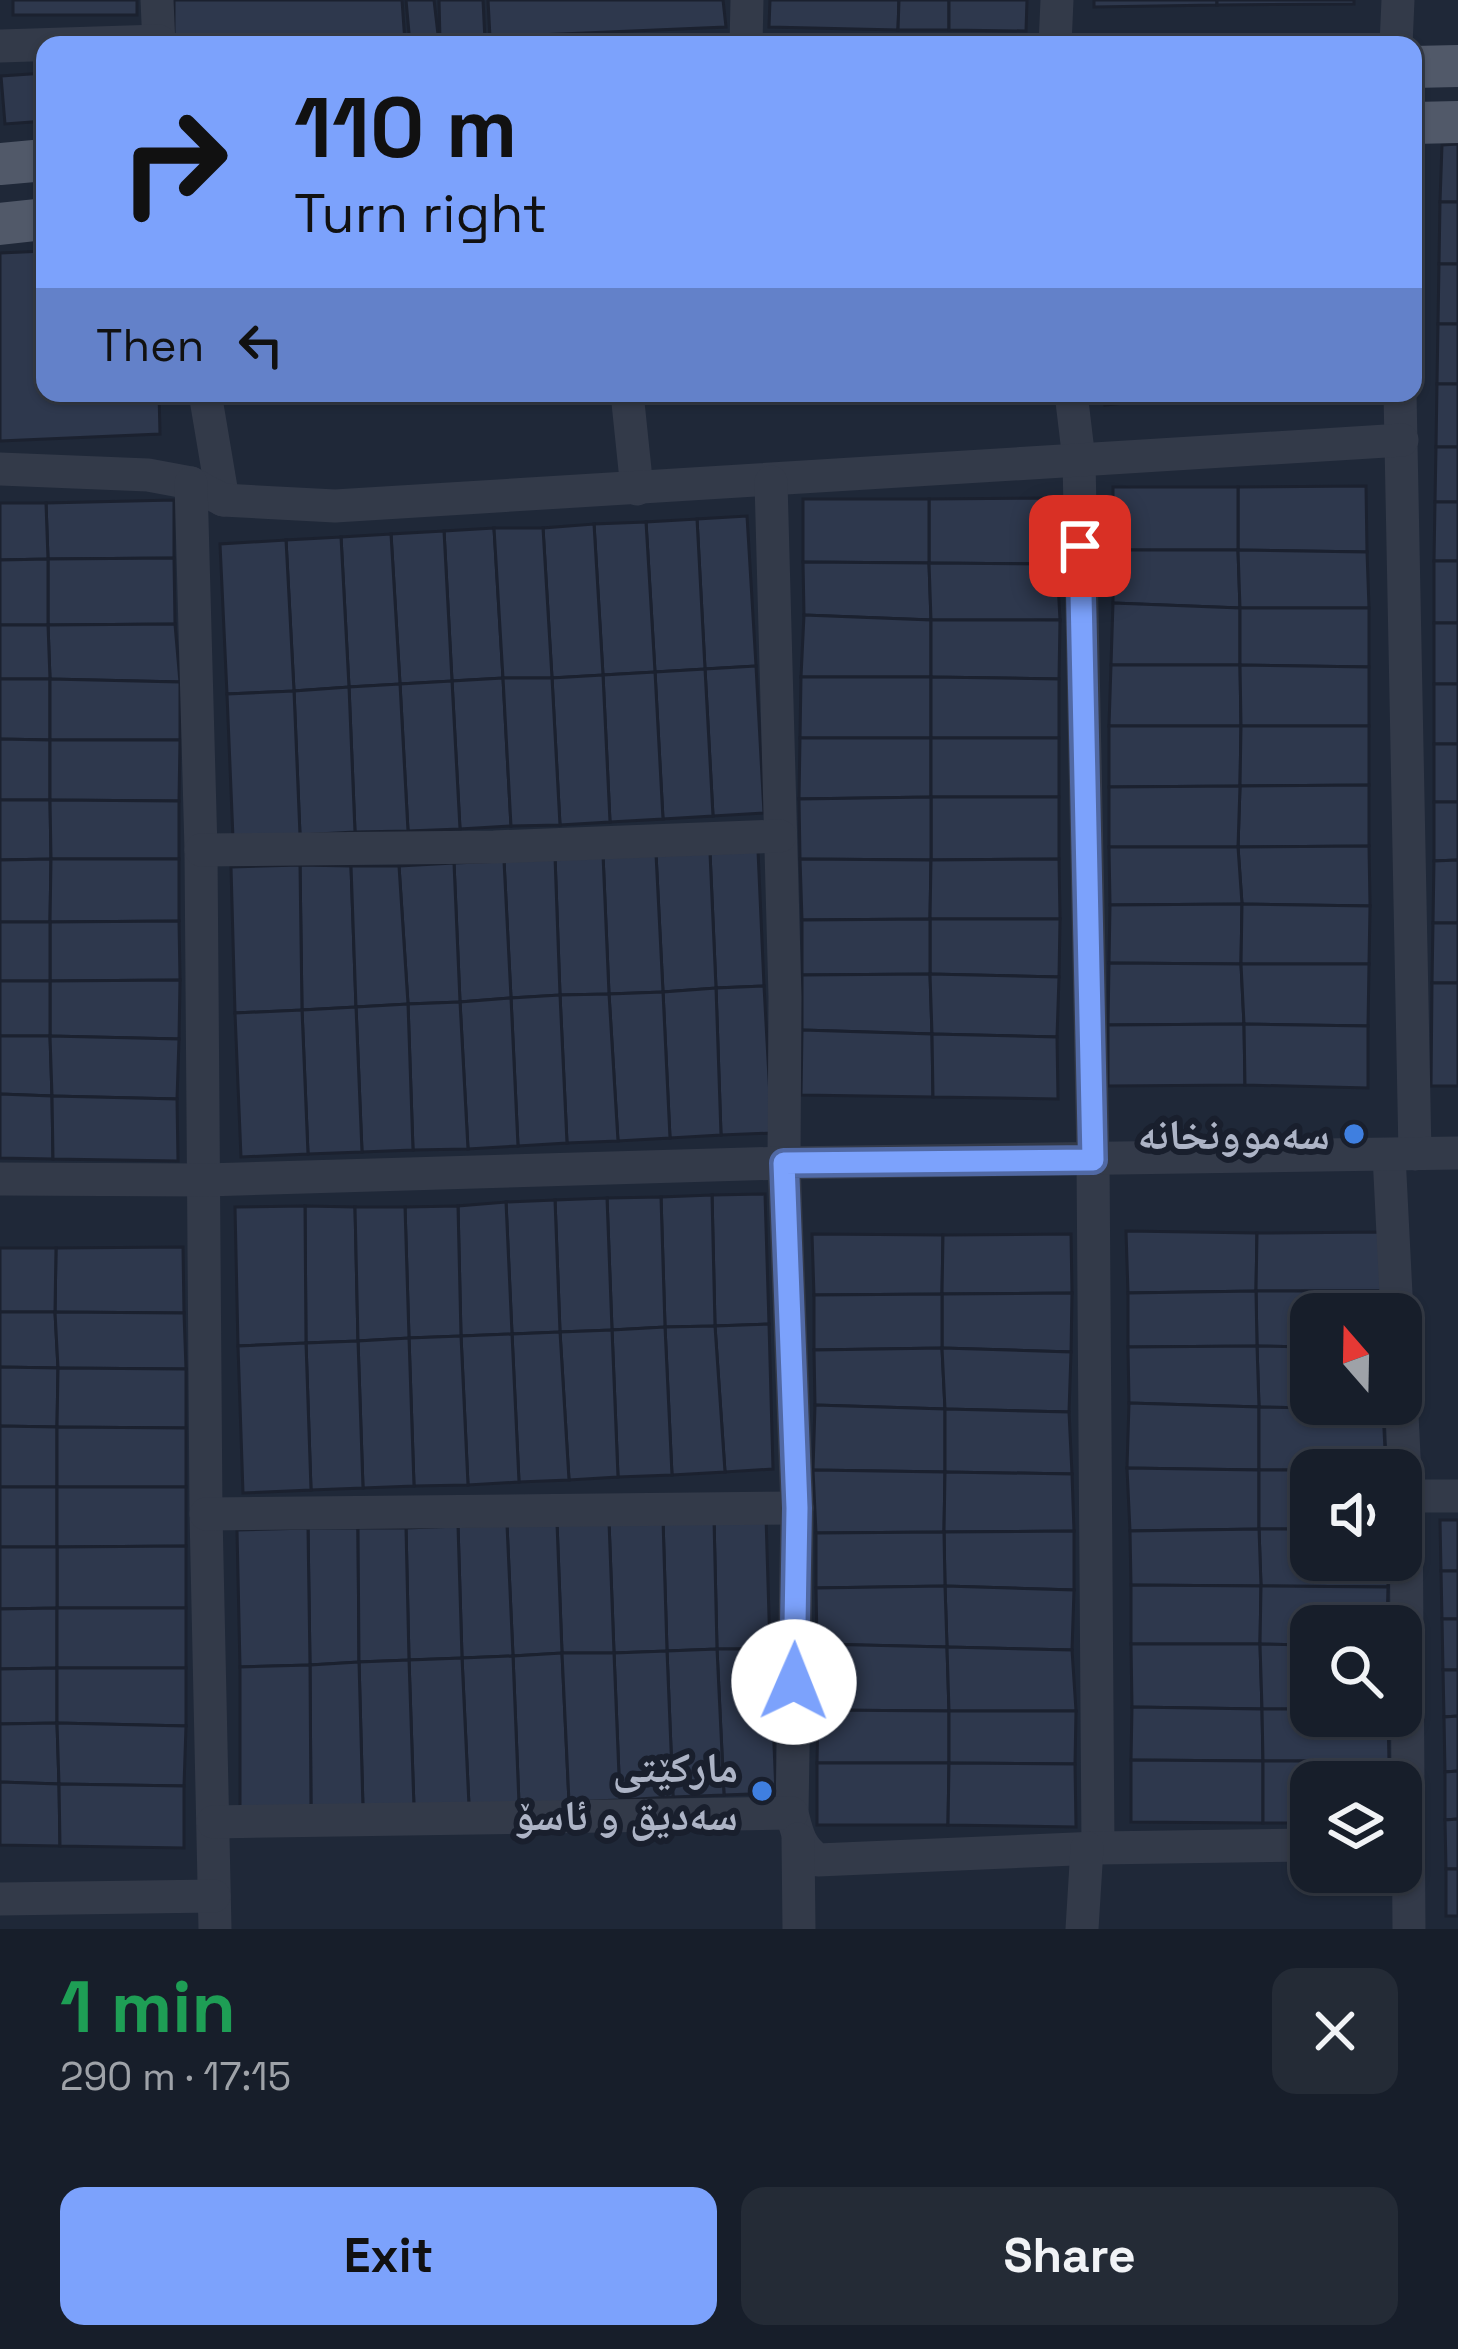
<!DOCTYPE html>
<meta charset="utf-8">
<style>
body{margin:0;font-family:"Space Grotesk","Noto Naskh Arabic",sans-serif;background:#242b36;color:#f1f3f6;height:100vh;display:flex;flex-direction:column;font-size:45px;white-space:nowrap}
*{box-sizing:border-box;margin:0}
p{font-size:39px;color:#9ea2a8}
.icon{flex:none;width:66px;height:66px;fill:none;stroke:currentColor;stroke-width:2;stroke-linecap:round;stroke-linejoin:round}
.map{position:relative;height:1929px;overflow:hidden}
.sheet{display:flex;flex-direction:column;background:#171e2a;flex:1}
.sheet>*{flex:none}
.guide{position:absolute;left:36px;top:36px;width:1386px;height:366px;border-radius:24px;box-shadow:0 3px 9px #0004,0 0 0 3px #363c47;background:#7ca2fc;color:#111;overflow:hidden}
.needle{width:78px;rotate:340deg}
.controls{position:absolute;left:1290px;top:1293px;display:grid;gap:24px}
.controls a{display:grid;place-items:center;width:132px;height:132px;border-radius:24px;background:#171e2a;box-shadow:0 3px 9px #0004,0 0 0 3px #363c47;font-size:60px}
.pin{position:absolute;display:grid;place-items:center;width:102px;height:102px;color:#fff;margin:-51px;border-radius:24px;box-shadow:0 6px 18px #0006}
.me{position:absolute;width:132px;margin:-66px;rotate:1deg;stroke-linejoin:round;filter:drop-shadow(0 0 9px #0008)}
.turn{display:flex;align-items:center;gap:42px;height:252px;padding:0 60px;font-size:54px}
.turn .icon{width:156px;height:156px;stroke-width:2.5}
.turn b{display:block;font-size:84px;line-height:102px}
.then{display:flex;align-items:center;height:114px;padding:0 60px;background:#0003;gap:24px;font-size:45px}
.round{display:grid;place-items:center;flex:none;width:126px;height:126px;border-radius:24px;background:#242b36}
.head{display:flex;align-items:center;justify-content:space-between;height:204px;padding:0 60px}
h1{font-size:72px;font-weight:800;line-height:90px;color:#1e9e55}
.action{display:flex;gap:24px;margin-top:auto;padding:24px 60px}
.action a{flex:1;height:138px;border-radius:24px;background:#7ca2fc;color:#111;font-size:48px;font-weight:800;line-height:138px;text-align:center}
.action a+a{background:#242b36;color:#f1f3f6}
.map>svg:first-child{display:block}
.building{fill:#2e384d;stroke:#1b212f;stroke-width:3}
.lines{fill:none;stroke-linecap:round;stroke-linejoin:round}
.minor{stroke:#333a49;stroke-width:33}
.major{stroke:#515969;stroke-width:42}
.route-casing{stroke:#5169a4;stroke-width:30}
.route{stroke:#7ca2fc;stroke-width:21}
.shop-dot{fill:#3f7fe0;stroke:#191f2d;stroke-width:4.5}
.labels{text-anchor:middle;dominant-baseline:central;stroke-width:12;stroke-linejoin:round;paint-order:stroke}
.poi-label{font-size:42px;font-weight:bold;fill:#adb4c6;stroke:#191f2d;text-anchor:end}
</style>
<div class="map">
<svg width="1458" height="1929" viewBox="0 0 1458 1929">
<rect width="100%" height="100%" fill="#1f2838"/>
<!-- building -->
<g class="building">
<rect x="13" y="0" width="124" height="15"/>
<polygon points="174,0 402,0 405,43 174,45"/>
<polygon points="406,0 434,0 439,43 410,44"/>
<polygon points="439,0 483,0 485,41 440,40"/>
<polygon points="488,0 723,0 726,27 490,37"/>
<polygon points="770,0 899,0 898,30 769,27"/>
<polygon points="899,0 949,0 949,30 898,30"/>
<polygon points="949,0 1027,0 1026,31 949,30"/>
<polygon points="1094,0 1217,0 1217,5 1094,7"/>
<polygon points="1217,0 1354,0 1354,4 1217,5"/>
<polygon points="45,73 45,121 5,124 1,76"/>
<polygon points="1458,144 1458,202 1440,202 1442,145"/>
<polygon points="1440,202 1458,202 1458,264 1439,264"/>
<polygon points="45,251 45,393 159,393 160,434 0,441 0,253"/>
<polygon points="1439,264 1458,264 1458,324 1438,324"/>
<polygon points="1438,324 1458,324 1458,384 1437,384"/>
<polygon points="1437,384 1458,384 1458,447 1436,447"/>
<polygon points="1104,393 1207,393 1105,405"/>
<polygon points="1436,447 1458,447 1458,502 1435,502"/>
<polygon points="1366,486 1367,552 1238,550 1238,487"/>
<rect x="1113" y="487" width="125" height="63"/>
<polygon points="1056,498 1057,564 929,563 929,499"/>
<polygon points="803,499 929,499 929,563 803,562"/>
<polygon points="174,500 174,558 48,559 46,503"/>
<polygon points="1435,502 1458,502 1458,561 1434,561"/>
<polygon points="0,503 46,503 48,559 0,560"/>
<polygon points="747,516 756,666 705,669 697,519"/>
<polygon points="697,519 705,669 655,672 646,522"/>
<polygon points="646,522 655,672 603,675 594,524"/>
<polygon points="594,524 603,675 552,678 543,528"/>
<polygon points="494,528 503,678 452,681 444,531"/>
<polygon points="494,528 543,528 552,678 503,678"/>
<polygon points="444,531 452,681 400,684 391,534"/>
<polygon points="391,534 400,684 349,687 341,537"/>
<polygon points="341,537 349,687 294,691 286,540"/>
<polygon points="286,540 294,691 227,694 220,544"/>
<polygon points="1113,550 1238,550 1240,608 1113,603"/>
<polygon points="1238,550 1367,552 1369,608 1240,608"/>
<polygon points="174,558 175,624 48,625 48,559"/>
<polygon points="48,559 48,625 0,625 0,560"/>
<rect x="1434" y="561" width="24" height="62"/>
<polygon points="803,562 929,563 931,620 804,615"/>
<polygon points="929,563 1057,564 1060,620 931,620"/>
<polygon points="1113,603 1240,608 1240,665 1111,665"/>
<polygon points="1240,608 1369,608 1369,667 1240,665"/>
<polygon points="804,615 931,620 931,677 801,677"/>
<polygon points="931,620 1060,620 1059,679 931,677"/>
<rect x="1434" y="623" width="24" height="61"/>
<polygon points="175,624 180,682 50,679 48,625"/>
<polygon points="0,625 48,625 50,679 0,679"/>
<polygon points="1111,665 1240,665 1241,726 1109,726"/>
<polygon points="1240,665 1369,667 1369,726 1241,726"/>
<polygon points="756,666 764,813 713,816 705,669"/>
<polygon points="705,669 713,816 663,819 655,672"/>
<polygon points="655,672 663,819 610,822 603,675"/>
<polygon points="603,675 610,822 560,825 552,678"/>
<polygon points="801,677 931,677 931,738 800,738"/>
<polygon points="931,677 1059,679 1059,738 931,738"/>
<polygon points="503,678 511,826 460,829 452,681"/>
<polygon points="503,678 552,678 560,825 511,826"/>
<polygon points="0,679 50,679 50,740 0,739"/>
<polygon points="50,679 180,682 180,740 50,740"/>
<polygon points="452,681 460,829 408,831 400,684"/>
<polygon points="400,684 408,831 355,832 349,687"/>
<rect x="1434" y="684" width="24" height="60"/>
<polygon points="349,687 355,832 300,835 294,691"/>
<polygon points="294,691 300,835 233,838 227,694"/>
<polygon points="1109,726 1241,726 1240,786 1109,787"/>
<polygon points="1241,726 1369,726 1369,785 1240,786"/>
<polygon points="800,738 931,738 931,797 799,799"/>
<rect x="931" y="738" width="128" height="59"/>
<polygon points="0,739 50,740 50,800 0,800"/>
<polygon points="50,740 180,740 179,801 50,800"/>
<rect x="1434" y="744" width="24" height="58"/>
<polygon points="1369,785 1369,846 1238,847 1240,786"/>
<polygon points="1240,786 1238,847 1109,847 1109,787"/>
<polygon points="931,797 1059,797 1059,859 931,860"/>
<polygon points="931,797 931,860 800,859 799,799"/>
<polygon points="0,800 50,800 51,859 0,860"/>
<polygon points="50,800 179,801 179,859 51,859"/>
<polygon points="1434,802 1458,802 1458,860 1434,861"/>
<polygon points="1369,846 1370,906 1242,904 1238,847"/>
<polygon points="1109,847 1238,847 1242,904 1110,905"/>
<polygon points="758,851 764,986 716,988 710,853"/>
<polygon points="710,853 716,988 663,992 656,854"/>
<polygon points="656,854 663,992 609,994 603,855"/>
<polygon points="603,855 609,994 560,995 555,857"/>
<polygon points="555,857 560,995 511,998 504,861"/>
<polygon points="51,859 50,922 0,922 0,860"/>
<polygon points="51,859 179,859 179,921 50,922"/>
<polygon points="800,859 931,860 930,919 802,920"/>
<polygon points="1059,859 1060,919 930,919 931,860"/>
<polygon points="1458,860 1458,923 1433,923 1434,861"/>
<polygon points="504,861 511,998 460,1002 454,863"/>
<polygon points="454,863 460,1002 408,1004 399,866"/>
<polygon points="300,865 351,866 356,1007 302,1010"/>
<polygon points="300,865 302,1010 235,1013 231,867"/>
<polygon points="351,866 399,866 408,1004 356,1007"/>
<polygon points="1242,904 1241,964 1109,963 1110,905"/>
<polygon points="1242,904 1370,906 1369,964 1241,964"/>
<polygon points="930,919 1060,919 1059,977 930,974"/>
<polygon points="930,919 930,974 802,975 802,920"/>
<polygon points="179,921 180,980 50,981 50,922"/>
<rect x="0" y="922" width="50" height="59"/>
<polygon points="1433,923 1458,923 1458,983 1432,983"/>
<polygon points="1109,963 1241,964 1244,1024 1108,1025"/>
<polygon points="1241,964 1369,964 1368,1026 1244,1024"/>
<polygon points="930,974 932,1034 802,1030 802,975"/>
<polygon points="930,974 1059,977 1057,1037 932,1034"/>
<polygon points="180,980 179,1039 50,1036 50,981"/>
<rect x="0" y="981" width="50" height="55"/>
<polygon points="1432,983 1458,983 1458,1086 1431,1086"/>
<polygon points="764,986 772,1133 721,1135 716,988"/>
<polygon points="716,988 721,1135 670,1138 663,992"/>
<polygon points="663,992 670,1138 618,1141 609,994"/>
<polygon points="609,994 618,1141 567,1143 560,995"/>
<polygon points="560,995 567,1143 518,1146 511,998"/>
<polygon points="511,998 518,1146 468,1149 460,1002"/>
<polygon points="460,1002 468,1149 413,1150 408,1004"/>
<polygon points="408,1004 413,1150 362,1152 356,1007"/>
<polygon points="356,1007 362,1152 308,1154 302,1010"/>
<polygon points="302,1010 308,1154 241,1157 235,1013"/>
<polygon points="1244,1024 1245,1085 1108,1086 1108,1025"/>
<polygon points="1244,1024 1368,1026 1368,1088 1245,1085"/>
<polygon points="802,1030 932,1034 933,1097 801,1095"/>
<polygon points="932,1034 1057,1037 1058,1099 933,1097"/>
<polygon points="0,1036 50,1036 52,1096 0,1094"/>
<polygon points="50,1036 179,1039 177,1099 52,1096"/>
<polygon points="0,1094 52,1096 53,1159 0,1158"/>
<polygon points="52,1096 177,1099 178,1161 53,1159"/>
<polygon points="765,1194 769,1324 715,1326 712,1195"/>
<polygon points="712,1195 715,1326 665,1327 661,1197"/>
<polygon points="661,1197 665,1327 612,1330 607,1198"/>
<polygon points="607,1198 612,1330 560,1332 555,1200"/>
<polygon points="555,1200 560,1332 512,1334 506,1202"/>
<polygon points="506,1202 512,1334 461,1336 458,1206"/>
<polygon points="305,1206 355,1207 358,1341 306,1343"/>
<polygon points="305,1206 306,1343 238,1346 235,1207"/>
<polygon points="458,1206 461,1336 409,1338 405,1207"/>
<polygon points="355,1207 405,1207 409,1338 358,1341"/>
<polygon points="1126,1231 1257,1233 1256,1291 1128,1293"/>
<polygon points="1385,1232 1386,1291 1256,1291 1257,1233"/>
<polygon points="812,1234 943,1235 942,1294 814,1295"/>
<polygon points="1071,1234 1072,1293 942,1294 943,1235"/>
<polygon points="183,1247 184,1313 55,1312 56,1248"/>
<polygon points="0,1248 56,1248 55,1312 0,1312"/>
<polygon points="1256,1291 1386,1291 1385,1314 1311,1314 1311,1347 1257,1346"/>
<polygon points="1256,1291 1257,1346 1128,1347 1128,1293"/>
<polygon points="1072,1293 1071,1352 942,1348 942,1294"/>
<polygon points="942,1294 942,1348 814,1350 814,1295"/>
<polygon points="0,1312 55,1312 58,1368 0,1367"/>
<polygon points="55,1312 184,1313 186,1369 58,1368"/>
<polygon points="769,1324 773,1469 725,1472 715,1326"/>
<polygon points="715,1326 725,1472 672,1475 665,1327"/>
<polygon points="665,1327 672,1475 618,1477 612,1330"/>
<polygon points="612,1330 618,1477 569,1480 560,1332"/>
<polygon points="560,1332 569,1480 519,1482 512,1334"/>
<polygon points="512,1334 519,1482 468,1485 461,1336"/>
<polygon points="461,1336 468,1485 414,1486 409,1338"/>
<polygon points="409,1338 414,1486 363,1488 358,1341"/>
<polygon points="358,1341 363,1488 311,1490 306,1343"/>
<polygon points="306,1343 311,1490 243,1493 238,1346"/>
<polygon points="1257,1346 1311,1347 1311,1404 1383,1404 1383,1409 1259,1407"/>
<polygon points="1257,1346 1259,1407 1129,1403 1128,1347"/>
<polygon points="942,1348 945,1409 815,1405 814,1350"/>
<polygon points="942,1348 1071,1352 1069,1412 945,1409"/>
<polygon points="0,1367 58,1368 57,1427 0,1426"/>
<polygon points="58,1368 186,1369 186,1428 57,1427"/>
<polygon points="1129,1403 1259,1407 1259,1470 1127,1468"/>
<polygon points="815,1405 945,1409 945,1472 813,1470"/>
<polygon points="1259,1407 1383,1409 1386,1470 1259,1470"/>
<polygon points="945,1409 1069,1412 1072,1474 945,1472"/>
<polygon points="0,1426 57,1427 57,1487 0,1487"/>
<polygon points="57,1427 186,1428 186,1487 57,1487"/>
<polygon points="1127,1468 1259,1470 1259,1529 1130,1531"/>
<polygon points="813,1470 945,1472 944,1532 816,1533"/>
<rect x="1259" y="1470" width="52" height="59"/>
<polygon points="945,1472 1072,1474 1074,1531 944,1532"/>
<rect x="0" y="1487" width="57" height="60"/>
<polygon points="57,1487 186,1487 186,1546 57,1547"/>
<polygon points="766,1517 770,1649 717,1649 714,1519"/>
<polygon points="714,1519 717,1649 667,1651 663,1520"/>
<polygon points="663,1520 667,1651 614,1653 609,1522"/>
<polygon points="1440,1520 1458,1520 1458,1571 1441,1571"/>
<polygon points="609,1522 614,1653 562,1653 557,1523"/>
<polygon points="557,1523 562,1653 513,1656 507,1525"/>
<polygon points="507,1525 513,1656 462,1658 458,1526"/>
<polygon points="458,1526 462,1658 409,1660 406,1528"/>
<polygon points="308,1528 358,1528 359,1662 310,1665"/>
<polygon points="308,1528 310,1665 240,1667 237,1530"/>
<polygon points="358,1528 406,1528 409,1660 359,1662"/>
<polygon points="1259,1529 1311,1529 1311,1560 1388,1560 1388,1587 1261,1586"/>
<polygon points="1259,1529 1261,1586 1131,1585 1130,1531"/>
<polygon points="1074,1531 1074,1590 945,1586 944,1532"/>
<polygon points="944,1532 945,1586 816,1588 816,1533"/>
<polygon points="186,1546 186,1608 57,1608 57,1547"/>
<polygon points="0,1547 57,1547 57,1608 0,1609"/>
<polygon points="1441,1571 1458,1571 1458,1619 1442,1619"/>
<polygon points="1131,1585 1261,1586 1260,1644 1131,1644"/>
<polygon points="945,1586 1074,1590 1072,1650 947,1647"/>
<polygon points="945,1586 947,1647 817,1644 816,1588"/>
<polygon points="1261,1586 1388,1587 1387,1626 1311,1626 1311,1645 1260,1644"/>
<polygon points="57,1608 57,1668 0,1669 0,1609"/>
<rect x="57" y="1608" width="129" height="60"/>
<polygon points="1442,1619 1458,1619 1458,1670 1443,1670"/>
<polygon points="817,1644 947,1647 949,1711 818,1710"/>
<polygon points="1131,1644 1260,1644 1262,1709 1132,1707"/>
<polygon points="1260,1644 1311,1645 1311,1709 1262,1709"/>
<polygon points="947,1647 1072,1650 1076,1711 949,1711"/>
<polygon points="717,1649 770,1649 776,1793 724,1795"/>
<polygon points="717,1649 724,1795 673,1797 667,1651"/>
<polygon points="667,1651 673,1797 620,1800 614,1653"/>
<polygon points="562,1653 569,1802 519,1804 513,1656"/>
<polygon points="562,1653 614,1653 620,1800 569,1802"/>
<polygon points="513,1656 519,1804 469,1806 462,1658"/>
<polygon points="462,1658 469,1806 414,1808 409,1660"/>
<polygon points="409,1660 414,1808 363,1809 359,1662"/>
<polygon points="359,1662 363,1809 311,1810 310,1665"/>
<polygon points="310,1665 311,1810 240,1810 240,1667"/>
<polygon points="57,1668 57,1723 0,1724 0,1669"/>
<polygon points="57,1668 186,1668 186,1726 57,1723"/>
<polygon points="1443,1670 1458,1670 1458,1716 1444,1717"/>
<polygon points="1132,1707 1262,1709 1263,1761 1131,1760"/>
<polygon points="1262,1709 1311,1709 1311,1716 1388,1716 1389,1761 1263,1761"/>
<polygon points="818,1710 949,1711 949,1763 817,1763"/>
<polygon points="949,1711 1076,1711 1075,1764 949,1763"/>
<polygon points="1458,1716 1458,1771 1445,1772 1444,1717"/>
<polygon points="57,1723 59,1784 0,1782 0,1724"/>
<polygon points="57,1723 186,1726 184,1786 59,1784"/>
<polygon points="1131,1760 1263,1761 1263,1823 1131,1822"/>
<polygon points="1263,1761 1389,1761 1390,1782 1311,1782 1311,1823 1263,1823"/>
<polygon points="817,1763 949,1763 948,1825 817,1825"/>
<polygon points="949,1763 1075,1764 1076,1827 948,1825"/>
<polygon points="1458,1771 1458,1819 1445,1820 1445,1772"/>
<polygon points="0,1782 59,1784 60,1846 0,1845"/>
<polygon points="59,1784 184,1786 184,1848 60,1846"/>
<polygon points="1458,1819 1458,1869 1446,1869 1445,1820"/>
<rect x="1446" y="1869" width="12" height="47"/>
</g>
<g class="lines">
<!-- minor -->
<g class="minor">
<polyline points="157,0 159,45"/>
<polyline points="746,45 747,0"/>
<polyline points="1055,45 1057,0"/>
<polyline points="1396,45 1398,0"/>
<polyline points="0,46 159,41"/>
<polyline points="205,393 223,500"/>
<polyline points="627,393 637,489"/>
<polyline points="1071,393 1079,460 1093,1159 1098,1848"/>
<polyline points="1400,393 1415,1154"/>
<polyline points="0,469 148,475 191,483 223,500 335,506 1402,440"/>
<path d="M 771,482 L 785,997 L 784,1163 L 797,1508 L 792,1813 C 797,1833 800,1848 818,1860 L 1098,1848 L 1311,1845"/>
<polyline points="191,483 201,850 206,1514 215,1929"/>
<polyline points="201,850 494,847 780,836"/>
<polyline points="1389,1155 1397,1314"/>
<polyline points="0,1179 206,1180 784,1163 1458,1153"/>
<polyline points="1401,1394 1406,1496 1409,1929"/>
<polyline points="1406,1496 1458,1496"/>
<polyline points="206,1514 797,1508"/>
<polyline points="213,1822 792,1813"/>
<polyline points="798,1839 799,1929"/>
<polyline points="0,1899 214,1896"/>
<polyline points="1082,1929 1087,1848"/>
</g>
<!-- major -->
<g class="major">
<polyline points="1413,67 1458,66"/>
<polyline points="1413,123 1458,122"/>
<polyline points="0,164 45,160"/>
<polyline points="0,224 45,219"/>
</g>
</g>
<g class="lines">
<defs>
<polyline id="route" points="794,1682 797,1508 784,1163 1093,1160 1080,546"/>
</defs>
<!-- route casing -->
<use href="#route" class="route-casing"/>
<!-- route -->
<use href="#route" class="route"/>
</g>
<!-- markers -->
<g class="shop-dot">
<circle cx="1354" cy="1134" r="12"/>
<circle cx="762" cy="1791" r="12"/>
</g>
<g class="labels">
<!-- poi labels -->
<g class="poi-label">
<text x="1330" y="1134">سەموونخانە</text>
<text x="738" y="1767">مارکێتی<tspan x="738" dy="48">سەدیق و ئاسۆ</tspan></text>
</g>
</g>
</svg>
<div class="controls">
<a><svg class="needle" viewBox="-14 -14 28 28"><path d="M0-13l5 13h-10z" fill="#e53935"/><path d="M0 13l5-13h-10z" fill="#9ea2a8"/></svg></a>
<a><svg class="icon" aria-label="sound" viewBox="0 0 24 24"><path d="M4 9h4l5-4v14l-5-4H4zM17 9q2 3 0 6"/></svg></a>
<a><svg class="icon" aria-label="search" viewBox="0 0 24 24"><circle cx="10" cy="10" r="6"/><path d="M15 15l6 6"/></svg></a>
<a><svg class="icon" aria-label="layers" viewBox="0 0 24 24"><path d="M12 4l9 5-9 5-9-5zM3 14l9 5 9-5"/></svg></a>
</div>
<div class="pin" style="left:1080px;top:546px;background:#d93025"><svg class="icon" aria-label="arrive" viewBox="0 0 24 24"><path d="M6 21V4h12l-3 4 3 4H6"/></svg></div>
<svg class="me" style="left:794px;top:1682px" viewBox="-20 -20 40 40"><circle r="19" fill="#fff"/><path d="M0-13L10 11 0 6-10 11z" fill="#7ca2fc"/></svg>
<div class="guide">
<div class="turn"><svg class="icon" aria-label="right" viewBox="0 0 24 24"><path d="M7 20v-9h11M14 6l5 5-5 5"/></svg><div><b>110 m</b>Turn right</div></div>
<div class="then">Then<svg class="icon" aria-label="left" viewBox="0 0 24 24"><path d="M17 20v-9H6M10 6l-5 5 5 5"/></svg></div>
</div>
</div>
<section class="sheet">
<div class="head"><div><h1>1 min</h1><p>290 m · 17:15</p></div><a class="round"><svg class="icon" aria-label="close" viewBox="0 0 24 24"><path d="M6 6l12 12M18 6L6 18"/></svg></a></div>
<div class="action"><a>Exit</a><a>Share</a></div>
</section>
